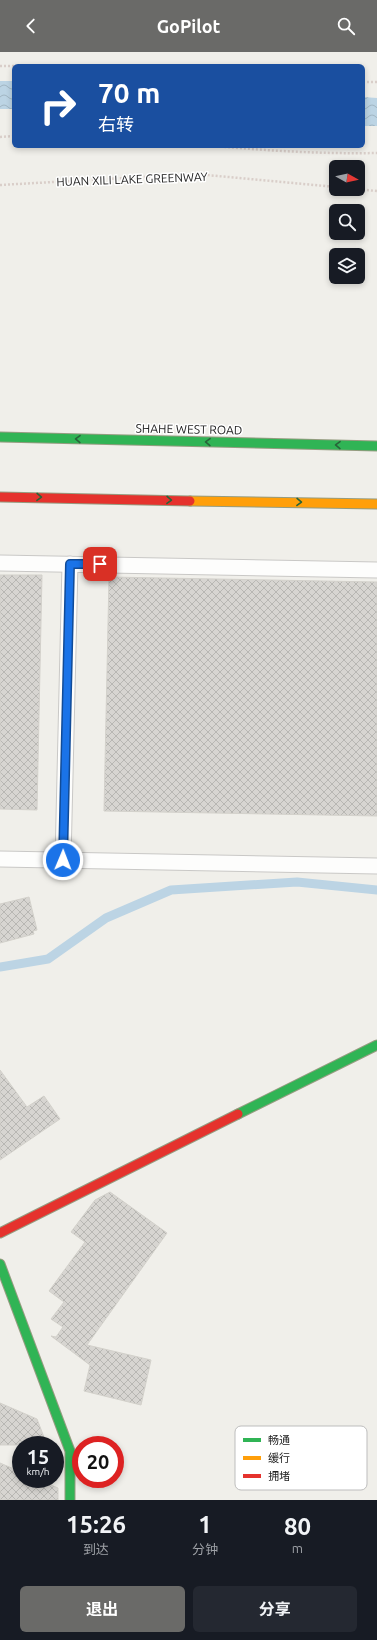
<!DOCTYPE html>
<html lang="zh">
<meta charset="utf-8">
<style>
body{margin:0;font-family:Ubuntu,"Noto Sans SC",sans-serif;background:#242831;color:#f1f3f6;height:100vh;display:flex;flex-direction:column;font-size:15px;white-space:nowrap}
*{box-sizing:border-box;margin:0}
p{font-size:13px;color:#9ea1a6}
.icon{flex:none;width:22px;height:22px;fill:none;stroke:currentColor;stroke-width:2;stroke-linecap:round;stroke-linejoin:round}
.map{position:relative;height:1448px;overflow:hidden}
.details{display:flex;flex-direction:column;background:#171b24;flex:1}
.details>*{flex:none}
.top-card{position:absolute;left:12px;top:12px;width:353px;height:84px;border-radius:6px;box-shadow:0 2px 6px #0003;background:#1a4fa0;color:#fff;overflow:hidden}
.needle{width:26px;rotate:98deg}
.buttons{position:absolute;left:329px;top:108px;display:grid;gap:8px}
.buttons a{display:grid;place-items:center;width:36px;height:36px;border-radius:6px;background:#171b24;box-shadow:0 2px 6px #0003;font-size:20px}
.speed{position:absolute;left:12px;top:1384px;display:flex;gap:8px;font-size:20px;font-weight:700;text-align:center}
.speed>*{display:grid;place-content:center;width:52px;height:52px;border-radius:50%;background:#171b24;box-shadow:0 2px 6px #0003;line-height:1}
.speed small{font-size:10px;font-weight:400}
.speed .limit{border:6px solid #d22;background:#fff;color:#111}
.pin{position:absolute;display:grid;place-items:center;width:34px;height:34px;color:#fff;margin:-17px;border-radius:8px;box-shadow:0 2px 6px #0006}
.me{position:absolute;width:44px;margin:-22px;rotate:1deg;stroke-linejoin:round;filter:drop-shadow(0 0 3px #0008)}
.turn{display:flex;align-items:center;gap:14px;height:84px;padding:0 20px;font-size:18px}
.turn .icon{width:52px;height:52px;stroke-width:2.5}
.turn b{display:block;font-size:28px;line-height:34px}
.eta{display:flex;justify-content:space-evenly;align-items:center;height:68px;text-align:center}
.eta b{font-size:24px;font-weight:700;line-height:28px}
.cta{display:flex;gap:8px;margin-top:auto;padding:8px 20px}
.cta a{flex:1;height:46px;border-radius:6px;background:#6a6a68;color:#fff;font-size:16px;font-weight:700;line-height:46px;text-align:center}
.cta a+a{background:#242831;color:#f1f3f6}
header{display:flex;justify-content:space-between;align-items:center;height:52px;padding:0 20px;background:#6a6a68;color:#fff;font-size:18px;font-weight:700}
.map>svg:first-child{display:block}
.water{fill:url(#water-waves)}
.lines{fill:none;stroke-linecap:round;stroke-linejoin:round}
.stream{stroke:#bcd4e4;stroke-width:9}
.building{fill:url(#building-cross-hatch);stroke:#d3d1cb}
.lane-casing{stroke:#c9c8c6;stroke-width:17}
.fast-casing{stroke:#959c80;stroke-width:11}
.slow-casing{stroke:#959c80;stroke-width:11}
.jam-casing{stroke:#959c80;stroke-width:11}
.path{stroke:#d9cec9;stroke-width:2.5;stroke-dasharray:2 2;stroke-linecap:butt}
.lane{stroke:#fdfdfc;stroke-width:15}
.fast{stroke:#30b455;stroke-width:9}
.slow{stroke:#ff9f0a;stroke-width:9}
.jam{stroke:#e5322d;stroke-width:9}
.oneway{stroke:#286439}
.route-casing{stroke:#114b97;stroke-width:10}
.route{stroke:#1a73e8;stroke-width:7}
.labels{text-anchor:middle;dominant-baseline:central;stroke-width:3;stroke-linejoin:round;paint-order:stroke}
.street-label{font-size:12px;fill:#222;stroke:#fff}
.key{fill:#fff;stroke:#bdbdbd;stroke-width:1}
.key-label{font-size:11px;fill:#222}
</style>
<header><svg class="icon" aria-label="back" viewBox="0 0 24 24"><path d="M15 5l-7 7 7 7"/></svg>GoPilot<svg class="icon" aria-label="search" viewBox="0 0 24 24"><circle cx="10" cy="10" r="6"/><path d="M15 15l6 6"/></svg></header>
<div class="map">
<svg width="377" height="1448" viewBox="0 0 377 1448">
<defs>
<pattern id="water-waves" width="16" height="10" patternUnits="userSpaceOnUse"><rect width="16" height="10" fill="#bcd4e4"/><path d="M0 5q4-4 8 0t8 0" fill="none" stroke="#a1b6c3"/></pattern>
<pattern id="building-cross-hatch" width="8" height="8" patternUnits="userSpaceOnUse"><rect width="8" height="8" fill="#d7d5d1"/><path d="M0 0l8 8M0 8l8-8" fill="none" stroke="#b8b7b3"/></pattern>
</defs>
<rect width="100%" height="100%" fill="#f0efea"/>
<!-- water -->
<g class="water">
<rect x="0" y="29" width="14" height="28"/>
<polygon points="363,45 377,46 377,74 363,74"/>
</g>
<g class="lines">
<!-- stream -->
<polyline class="stream" points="0,915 48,907 106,866 171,838 297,830 377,838"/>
</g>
<!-- building -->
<g class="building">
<polygon points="0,523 42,523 37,758 0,757"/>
<polygon points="109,525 377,530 377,764 104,759"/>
<polygon points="29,845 37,878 33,879 34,882 0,891 0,852"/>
<polygon points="0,1018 27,1055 44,1044 60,1067 0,1108"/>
<polygon points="110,1140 167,1181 87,1293 151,1308 141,1353 84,1339 90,1313 51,1284 56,1285 63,1275 51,1267 64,1250 49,1239 85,1190 71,1180 95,1148"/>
<polygon points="0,1351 37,1367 47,1393 0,1393"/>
<polygon points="0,1411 21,1420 21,1427 37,1427 58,1436 58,1448 0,1448"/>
</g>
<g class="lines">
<defs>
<g id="lane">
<polyline points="0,511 377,518"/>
<polyline points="0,807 377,814"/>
<polyline points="63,808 70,512"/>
</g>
<g id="fast">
<polyline points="0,385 377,394"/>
<polyline points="238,1062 377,993"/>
<polyline points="0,1212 70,1399 70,1448"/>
</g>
<polyline id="slow" points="190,449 377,452"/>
<g id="jam">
<polyline points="0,445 190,449"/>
<polyline points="0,1181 238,1062"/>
</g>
</defs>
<!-- lane casing -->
<use href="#lane" class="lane-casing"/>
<!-- fast casing -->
<use href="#fast" class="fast-casing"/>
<!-- slow casing -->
<use href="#slow" class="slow-casing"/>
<!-- jam casing -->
<use href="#jam" class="jam-casing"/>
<!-- path -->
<g class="path">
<polyline points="0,14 26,14"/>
<polyline points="363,30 377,30"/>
<polyline points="0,85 14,84"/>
<path d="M 216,94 C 270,99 323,102 377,101"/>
<polyline points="0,133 196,122 336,135"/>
<polyline points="355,137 377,139"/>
</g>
<!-- lane -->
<use href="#lane" class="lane"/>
<!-- fast -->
<use href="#fast" class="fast"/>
<!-- slow -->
<use href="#slow" class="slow"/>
<!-- jam -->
<use href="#jam" class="jam"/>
</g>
<!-- one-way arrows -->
<defs><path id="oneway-chevron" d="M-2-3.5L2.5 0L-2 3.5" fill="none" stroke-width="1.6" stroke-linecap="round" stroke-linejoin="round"/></defs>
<g class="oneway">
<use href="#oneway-chevron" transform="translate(78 387) rotate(-179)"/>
<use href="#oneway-chevron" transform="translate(208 390) rotate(-179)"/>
<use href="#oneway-chevron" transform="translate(338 393) rotate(-179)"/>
<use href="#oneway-chevron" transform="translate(39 445) rotate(1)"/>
<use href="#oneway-chevron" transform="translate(169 448) rotate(1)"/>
<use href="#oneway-chevron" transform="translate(299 450) rotate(1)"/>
</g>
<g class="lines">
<defs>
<polyline id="route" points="63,808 70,512 100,512"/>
</defs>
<!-- route casing -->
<use href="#route" class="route-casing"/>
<!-- route -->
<use href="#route" class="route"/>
</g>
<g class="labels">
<!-- street labels -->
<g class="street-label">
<text transform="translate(132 127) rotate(-2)">HUAN XILI LAKE GREENWAY</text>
<text transform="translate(189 377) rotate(1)">SHAHE WEST ROAD</text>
</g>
</g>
<!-- legend -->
<rect x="235" y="1374" width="132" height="64" rx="6" class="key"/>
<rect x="243" y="1386" width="18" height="4" fill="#30b455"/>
<rect x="243" y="1404" width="18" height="4" fill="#ff9f0a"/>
<rect x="243" y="1422" width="18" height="4" fill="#e5322d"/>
<g class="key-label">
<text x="268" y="1392">畅通</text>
<text x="268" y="1410">缓行</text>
<text x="268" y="1428">拥堵</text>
</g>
</svg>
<div class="buttons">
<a><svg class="needle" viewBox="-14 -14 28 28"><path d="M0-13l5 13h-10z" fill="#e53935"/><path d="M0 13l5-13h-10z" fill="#9ea1a6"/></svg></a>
<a><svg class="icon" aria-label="search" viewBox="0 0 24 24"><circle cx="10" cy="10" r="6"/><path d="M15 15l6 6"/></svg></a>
<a><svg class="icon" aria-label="layers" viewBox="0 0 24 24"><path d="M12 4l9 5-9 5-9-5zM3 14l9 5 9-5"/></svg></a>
</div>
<div class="speed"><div>15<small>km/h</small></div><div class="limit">20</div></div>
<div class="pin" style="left:100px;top:512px;background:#d93025"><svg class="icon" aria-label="arrive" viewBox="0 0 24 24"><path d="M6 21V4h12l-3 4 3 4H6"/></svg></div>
<svg class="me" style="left:63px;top:808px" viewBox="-20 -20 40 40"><circle r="17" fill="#1a73e8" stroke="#fff" stroke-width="3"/><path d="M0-11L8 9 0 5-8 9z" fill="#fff"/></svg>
<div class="top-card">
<div class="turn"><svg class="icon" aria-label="right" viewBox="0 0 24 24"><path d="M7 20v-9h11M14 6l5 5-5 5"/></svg><div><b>70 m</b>右转</div></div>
</div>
</div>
<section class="details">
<div class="eta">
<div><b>15:26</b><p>到达</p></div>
<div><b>1</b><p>分钟</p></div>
<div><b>80</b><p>m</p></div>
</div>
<div class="cta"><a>退出</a><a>分享</a></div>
</section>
